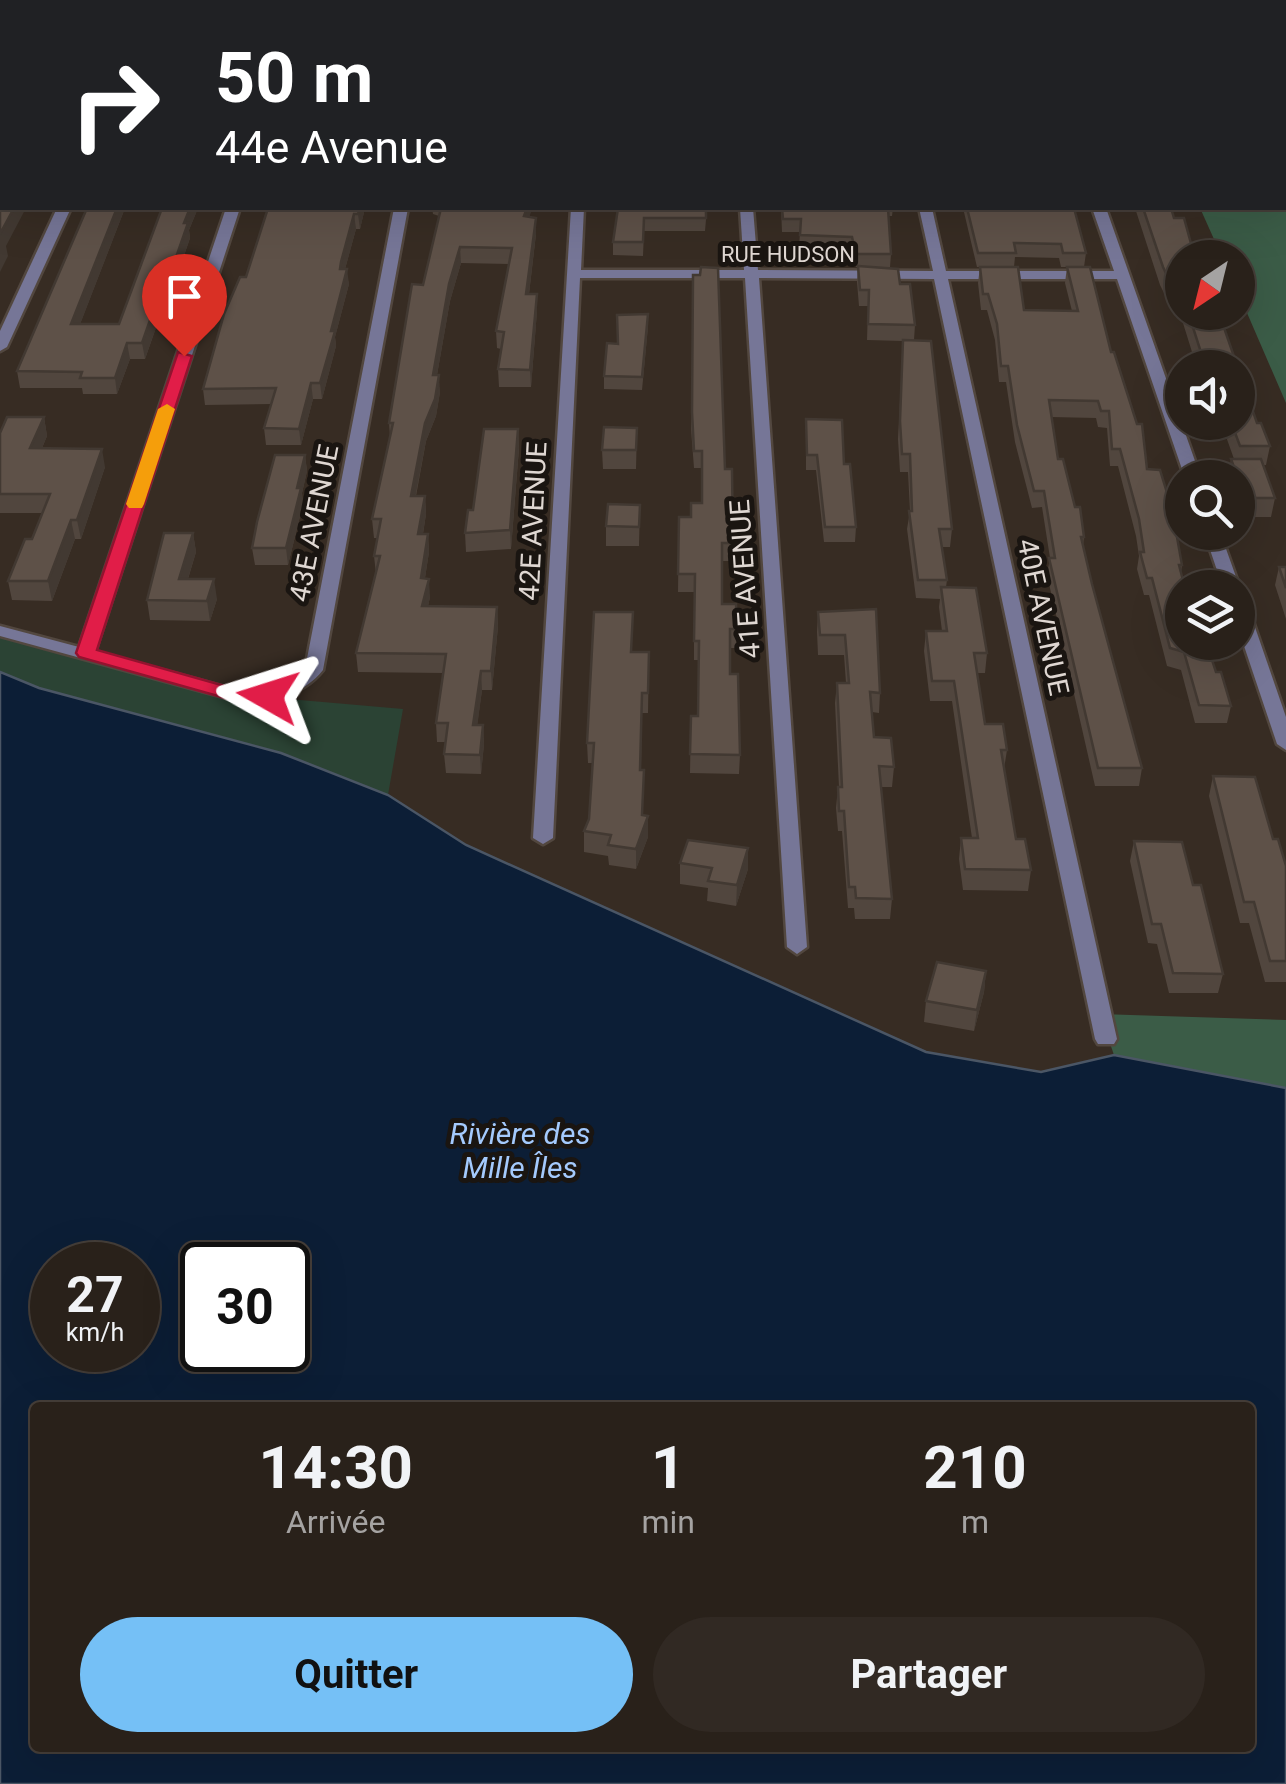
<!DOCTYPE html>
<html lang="fr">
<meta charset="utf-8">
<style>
body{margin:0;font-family:Roboto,sans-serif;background:#312923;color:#f1f3f6;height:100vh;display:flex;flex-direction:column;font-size:38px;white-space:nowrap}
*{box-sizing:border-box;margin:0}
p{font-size:32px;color:#a5a3a2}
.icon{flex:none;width:55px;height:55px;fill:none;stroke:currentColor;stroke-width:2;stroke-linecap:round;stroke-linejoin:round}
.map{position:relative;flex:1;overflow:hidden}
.drawer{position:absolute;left:30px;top:1402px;width:1225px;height:350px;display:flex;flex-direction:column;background:#29211a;border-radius:10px;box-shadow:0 10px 40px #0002,0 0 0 2px #453e39}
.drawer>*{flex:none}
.top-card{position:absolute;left:0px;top:0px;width:1288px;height:210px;box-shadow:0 10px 40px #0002,0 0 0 2px #453e39;background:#202124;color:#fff;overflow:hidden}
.needle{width:65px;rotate:215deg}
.buttons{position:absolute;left:1165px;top:240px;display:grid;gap:20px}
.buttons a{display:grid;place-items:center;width:90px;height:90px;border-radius:50%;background:#29211a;box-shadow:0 10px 40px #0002,0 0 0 2px #453e39;font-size:50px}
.speed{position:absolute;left:30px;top:1242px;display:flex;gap:20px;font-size:50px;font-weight:700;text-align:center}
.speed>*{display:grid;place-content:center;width:130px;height:130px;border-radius:50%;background:#29211a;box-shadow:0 10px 40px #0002,0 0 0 2px #453e39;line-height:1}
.speed small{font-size:25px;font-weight:400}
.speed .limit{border:5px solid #111;border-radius:15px;background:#fff;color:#111}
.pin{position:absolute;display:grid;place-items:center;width:85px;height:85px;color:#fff;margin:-102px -42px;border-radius:50% 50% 50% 0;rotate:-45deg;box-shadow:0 0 10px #0007}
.pin .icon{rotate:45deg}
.me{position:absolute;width:110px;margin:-55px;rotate:276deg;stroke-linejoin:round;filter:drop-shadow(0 0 8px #0008)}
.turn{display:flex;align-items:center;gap:35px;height:210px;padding:0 50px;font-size:45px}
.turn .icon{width:130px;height:130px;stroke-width:2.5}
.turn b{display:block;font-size:70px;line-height:85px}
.eta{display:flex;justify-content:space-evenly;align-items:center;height:170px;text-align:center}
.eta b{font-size:60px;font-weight:700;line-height:70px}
.action{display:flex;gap:20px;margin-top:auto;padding:20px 50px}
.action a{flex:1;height:115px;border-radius:60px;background:#75c0f6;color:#111;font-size:40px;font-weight:700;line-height:115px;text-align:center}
.action a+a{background:#312923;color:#f1f3f6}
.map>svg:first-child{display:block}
.green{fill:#2b4334}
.forest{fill:#3b5c47}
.water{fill:#0c1e36;stroke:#4b5665;stroke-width:2.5;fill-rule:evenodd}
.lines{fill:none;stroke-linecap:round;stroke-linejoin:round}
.minor-casing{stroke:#52473f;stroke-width:5}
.minor{fill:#767697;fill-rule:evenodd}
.wall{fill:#51463e;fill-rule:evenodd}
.shaded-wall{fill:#423932}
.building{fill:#5e5148;stroke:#423932;stroke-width:2.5}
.route{fill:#e11d48;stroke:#92132f;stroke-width:2.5}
.slow{fill:#f59e0b}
.labels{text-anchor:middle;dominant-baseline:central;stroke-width:10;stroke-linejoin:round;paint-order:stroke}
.far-street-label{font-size:22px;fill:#dfd7d2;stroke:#1a1511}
.street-label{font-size:28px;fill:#dfd7d2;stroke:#1a1511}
.water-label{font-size:30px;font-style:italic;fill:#a4cafd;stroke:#1a1511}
</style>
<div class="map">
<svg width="1286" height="1784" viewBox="0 0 1286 1784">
<rect width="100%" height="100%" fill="#372c23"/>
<!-- green -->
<polygon class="green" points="0,631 231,694 403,709 388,795 281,753 39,688 0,672"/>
<!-- forest -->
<g class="forest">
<polygon points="1285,88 1286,90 1286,403 1238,292 1238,258 1222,257 1200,208 1285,208"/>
<polygon points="1100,1014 1286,1020 1286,1088 1114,1055"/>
</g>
<!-- water -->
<path class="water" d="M 0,672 L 39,688 L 281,753 L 388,795 L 466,845 L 926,1052 L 1041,1072 L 1114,1055 L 1286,1088 L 1286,1784 L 0,1784 ZM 52,1265 L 138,1265 L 138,1350 L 52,1350 ZM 288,1265 L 288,1350 L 202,1350 L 202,1265 ZM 35,1408 L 1250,1408 L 1250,1748 L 35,1748 Z"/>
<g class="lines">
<defs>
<g id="minor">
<polygon points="295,0 307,0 307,2 296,2"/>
<polygon points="433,0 445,0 445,2 434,2"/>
<polygon points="582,0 594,0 594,2 583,2"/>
<polygon points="727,0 739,0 740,2 729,2"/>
<polygon points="875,0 887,0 888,2 877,2"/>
<polygon points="1021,0 1033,0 1034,2 1023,2"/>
<polygon points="57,208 71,208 7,347 0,351 0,331"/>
<path d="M 226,208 L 240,208 L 95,652 L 232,689 C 260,689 285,691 305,669 L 394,208 L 408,208 L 323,670 C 299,700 266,700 231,699 L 0,636 L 0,626 L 79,647 Z"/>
<polygon points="571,208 584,208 581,270 744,270 740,208 753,208 758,270 933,271 919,208 932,208 946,271 1114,271 1092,208 1106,208 1201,478 1185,478 1117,279 948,279 1117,1039 1114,1044 1098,1044 1095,1039 934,279 759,278 807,947 797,954 787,947 745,278 580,278 553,838 543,844 533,838"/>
<polygon points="1204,532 1220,532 1240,588 1238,592 1238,588 1223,588"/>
<polygon points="1238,599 1247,604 1286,717 1286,750 1277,744 1238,628"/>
</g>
</defs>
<!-- minor casing -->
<use href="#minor" class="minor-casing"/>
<!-- minor -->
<use href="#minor" class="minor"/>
</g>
<!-- wall -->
<g class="wall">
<polygon points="1266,0 1286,0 1286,37 1285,2 1268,2"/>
<polygon points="87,208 125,208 80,324 119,324 162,208 198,208 189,230 190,238 175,282 172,282 145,359 130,359 117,394 83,394 82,388 20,388 17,371"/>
<polygon points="268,208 365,208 360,229 356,229 345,269 349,284 335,337 336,346 322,399 313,399 301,445 266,445 264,428 271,404 205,405 203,389 246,277"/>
<polygon points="432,208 532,208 529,217 536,218 536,234 529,294 537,311 531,387 499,387 498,369 501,349 497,348 496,331 509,264 461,263 450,301 437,375 440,392 436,416 426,441 416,496 425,496 426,514 423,534 428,534 429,552 425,578 430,597 428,606 497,607 498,626 492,690 482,690 477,725 483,725 484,744 481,774 446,773 444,754 446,742 437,742 436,723 443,673 358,672 356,653 376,574 374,556 377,538 374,538 372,519 390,437 389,423 439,216 433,214"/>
<polygon points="618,208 707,208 705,231 644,231 643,256 613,255 613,242"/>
<polygon points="781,208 893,208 892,216 889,216 891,254 890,267 864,267 900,284 915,325 914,340 952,529 950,547 942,547 947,580 946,587 987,653 985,673 977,673 985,724 1007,750 1004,769 1016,839 1031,870 1028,891 963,890 959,859 961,838 972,838 952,701 930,701 924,651 926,631 942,631 939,607 940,599 916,598 907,529 910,511 908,472 900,472 898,439 903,341 867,340 868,306 859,306 857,282 858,267 856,267 851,250 799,248 800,232 782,232"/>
<path d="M 963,208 L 1074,208 L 1086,253 L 1084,267 L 1147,469 L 1182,565 L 1181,573 L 1182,642 L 1216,672 L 1231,706 L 1227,723 L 1195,723 L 1181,670 L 1167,666 L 1149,595 L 1144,595 L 1137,569 L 1139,556 L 1136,536 L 1118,466 L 1110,466 L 1107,428 L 1098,427 L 1096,418 L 1051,417 L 1058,459 L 1084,537 L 1083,546 L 1092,584 L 1142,768 L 1139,786 L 1095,786 L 1047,575 L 1050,558 L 1042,507 L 1032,508 L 1015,442 L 1006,382 L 999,382 L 995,340 L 987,310 L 981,310 L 978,283 L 980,267 L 977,267 ZM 1015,257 L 1059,258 L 1061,267 L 1067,267 L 1065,283 L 1072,311 L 1024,310 L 1014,267 Z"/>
<polygon points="1135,208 1171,208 1174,218 1184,218 1195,258 1182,258 1182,312 1218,312 1220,316 1257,423 1261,423 1270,446 1266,465 1263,465 1275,498 1271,517 1241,517 1238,507 1238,478 1228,478 1231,459 1234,459 1223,428 1215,428 1214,422 1238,422 1238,368 1197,368 1178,307 1171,307 1160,285"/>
<polygon points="693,275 725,469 733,543 733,561 722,561 722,604 737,629 736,648 730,648 730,674 740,755 739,774 690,773 691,716 698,716 698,660 694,660 694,592 678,592 679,517 691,517 702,503 702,468 694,468 691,429"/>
<polygon points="648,326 642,390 604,389 604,376 618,344"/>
<polygon points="44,417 47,436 42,448 105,467 81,539 75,539 52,601 12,600 8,581 32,539 42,513 0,513 0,433"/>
<polygon points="806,419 844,464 856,527 855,542 824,542 816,470 806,470"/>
<polygon points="637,428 636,469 603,469 602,450"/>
<polygon points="518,429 519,448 511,549 466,552 465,533 473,510"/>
<polygon points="305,455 307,471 302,493 303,504 288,565 255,565 252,548"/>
<polygon points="640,505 639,546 606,546 606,526"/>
<polygon points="193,533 196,552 188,579 217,599 210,621 150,620 147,600"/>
<polygon points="1279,567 1286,567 1286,619 1275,585"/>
<polygon points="876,609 880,693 879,713 872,712 874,737 894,767 892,787 881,787 892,899 890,919 855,919 854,908 848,908 842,831 838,831 836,808 838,787 839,787 835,703 837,683 846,683 844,655 818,655 817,632 818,612"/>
<polygon points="632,652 649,652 648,713 642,713 641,770 643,815 648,816 648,837 636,869 609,865 608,856 584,852 584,831 589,819 592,763 588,763 587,743"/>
<polygon points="1213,776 1273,839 1286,866 1286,982 1265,982 1249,923 1240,923 1209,796"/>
<polygon points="1134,841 1193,885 1223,974 1218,993 1169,993 1157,944 1148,943 1130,861"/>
<polygon points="680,863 748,869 736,906 707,901 708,888 680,884"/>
<polygon points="986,971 984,992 974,1031 924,1022 926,1001"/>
</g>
<!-- shaded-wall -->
<g class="shaded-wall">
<polygon points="14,208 26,208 6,246 8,256 0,272 0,234"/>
<polygon points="117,208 125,208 74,340 71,324"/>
<polygon points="190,208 198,208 189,230 190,238 175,282 173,266 184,223"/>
<polygon points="360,208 365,208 360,229 358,214"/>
<polygon points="527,208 532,208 525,232 524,216"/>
<polygon points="354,214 356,229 341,284 340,269"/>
<polygon points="536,218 536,234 527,311 526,294"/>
<polygon points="460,247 461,263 450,301 434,392 433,375 449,284"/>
<polygon points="169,266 172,282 145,359 142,343"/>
<polygon points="347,269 349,284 335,337 336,346 322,399 320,383 331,331"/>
<polygon points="537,294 537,311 531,387 530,370"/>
<polygon points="127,343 130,359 117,394 115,378"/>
<polygon points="439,375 440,392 436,416 426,441 412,514 411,496 425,423"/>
<polygon points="311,383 313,399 301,445 299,429"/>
<polygon points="44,417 47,436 34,467 30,448"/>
<polygon points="518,429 519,448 511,549 510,530"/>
<polygon points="102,449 105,467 81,539 77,520"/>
<polygon points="305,455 307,471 302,493 303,504 288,565 286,548 297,488"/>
<polygon points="425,496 426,514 420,552 418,534"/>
<polygon points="71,520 75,539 52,601 48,581"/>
<polygon points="193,533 196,552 182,598 179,579"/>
<polygon points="428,534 429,552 422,597 421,578"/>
<polygon points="214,579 217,599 210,621 207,601"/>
<polygon points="429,579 430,597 424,625 422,606"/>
<polygon points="497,607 498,626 492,690 491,671"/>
<polygon points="481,671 482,690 475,744 473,725"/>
<polygon points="483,725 484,744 481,774 480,755"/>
<polygon points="644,770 642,831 648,816 648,837 636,869 636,849"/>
<polygon points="748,848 748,869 736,906 737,885"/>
<polygon points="986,971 984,992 974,1031 977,1010"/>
</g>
<!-- building -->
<g class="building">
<polygon points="183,0 265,0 264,2 182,2"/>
<polygon points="328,0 410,0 409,2 327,2"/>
<polygon points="462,0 556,0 555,2 461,2"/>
<rect x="611" y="0" width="94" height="2"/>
<polygon points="765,0 857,0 858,2 765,2"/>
<polygon points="919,0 1006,0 1007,2 919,2"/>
<polygon points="1277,0 1286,0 1286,18 1285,2 1278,2"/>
<polygon points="2,181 2,208 14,208 0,234 0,185"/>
<polygon points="87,208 117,208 71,324 119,324 162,208 190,208 184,223 188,223 173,266 169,266 142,343 127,343 115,378 80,378 82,372 17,371"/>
<polygon points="268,208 360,208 358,214 354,214 341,262 340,269 347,269 331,331 335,331 320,383 311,383 299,429 264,428 276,388 203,389 224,314 240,277 246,277"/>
<polygon points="441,208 527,208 524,216 536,218 526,294 537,294 530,370 498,369 504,332 496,331 512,248 460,247 449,284 433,375 439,375 435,399 425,423 411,496 425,496 418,534 428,534 421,578 429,579 422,606 497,607 491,671 481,671 473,725 483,725 480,755 444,754 448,723 436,723 446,654 356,653 380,556 374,556 381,519 372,519 393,423 389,423 412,284 423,285"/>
<polygon points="618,208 706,208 706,218 644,218 643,242 613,242"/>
<polygon points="782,208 888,208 891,254 856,254 852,237 800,235 801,219 783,219"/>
<polygon points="967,208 1074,208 1086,253 1063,253 1061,244 1014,243 1016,253 978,253"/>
<polygon points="1143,208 1171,208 1174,218 1184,218 1195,258 1182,258 1182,293 1181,290 1174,290 1163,267"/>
<polygon points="858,266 898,269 900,284 910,284 915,325 868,324 869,290 860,290"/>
<polygon points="701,267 718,268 725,469 732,469 733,543 722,543 722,604 736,604 737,629 730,629 730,674 738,674 740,755 690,754 691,716 698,716 699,641 694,641 695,574 678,574 679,517 691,517 691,503 702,503 702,451 694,451 692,412 693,275 700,275"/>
<polygon points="980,267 1018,267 1024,310 1078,311 1067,267 1090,267 1111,352 1114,352 1137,424 1142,424 1147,469 1160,470 1172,509 1182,565 1179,565 1185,588 1182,588 1182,642 1206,642 1216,672 1221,672 1231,706 1199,705 1184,652 1170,648 1152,578 1147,578 1140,552 1144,552 1139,519 1120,449 1112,449 1109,411 1101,411 1098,401 1049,400 1058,459 1063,459 1075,507 1080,507 1084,537 1081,537 1092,584 1142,768 1098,768 1049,558 1055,558 1044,491 1034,491 1017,425 1008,366 1001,366 997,324 988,294 983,294"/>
<polygon points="1188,312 1218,312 1220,316 1257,423 1261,423 1270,446 1240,446 1231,422 1238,422 1238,368 1206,368"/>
<polygon points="648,314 642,377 604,376 607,343 618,344 617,315"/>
<polygon points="903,340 931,341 952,529 939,529 947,580 918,580 909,511 912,511 910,454 902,454 900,421"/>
<polygon points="7,417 44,417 30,448 102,449 77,520 71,520 48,581 8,581 25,539 32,539 50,494 0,494 0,433"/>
<polygon points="806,419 842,420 844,464 850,464 856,527 825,527 817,455 807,455"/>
<polygon points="604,427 637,428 636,450 602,450"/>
<polygon points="484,429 518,429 510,530 465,533 468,510 473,510"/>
<polygon points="275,455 305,455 297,488 301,488 286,548 252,548 257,522"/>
<polygon points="1231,459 1261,459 1275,498 1245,498"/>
<polygon points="608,504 640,505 639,527 606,526"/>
<polygon points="164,533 193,533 179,579 214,579 207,601 147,600"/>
<polygon points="1279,567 1286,567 1286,588"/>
<polygon points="941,587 976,588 987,653 974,653 985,724 1003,724 1007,750 1001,750 1016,839 1025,839 1031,870 965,869 961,838 978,838 954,681 932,681 926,631 947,631"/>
<polygon points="876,609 880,693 870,692 874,737 891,738 894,767 879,766 892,899 856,898 855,887 849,887 844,811 839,811 838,787 842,787 837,683 849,683 845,635 820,635 818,612"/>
<polygon points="594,612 633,612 631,652 649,652 648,693 642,693 640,770 644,770 642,815 648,816 636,849 608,845 611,835 584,831 589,819 594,743 587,743"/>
<polygon points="1213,776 1255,777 1273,839 1278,839 1286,866 1286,961 1270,961 1254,902 1244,902"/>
<polygon points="688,840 748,848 737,885 708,881 712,868 680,863"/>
<polygon points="1134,841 1182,842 1193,885 1201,885 1223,974 1173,973 1161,924 1152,924"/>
<polygon points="937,962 986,971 977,1010 926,1001"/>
</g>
<!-- route -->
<polygon class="route" points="178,352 192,356 97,650 232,688 276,691 279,696 276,700 232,700 79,657 76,653"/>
<!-- slow -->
<polygon class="slow" points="167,404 175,409 144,504 142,508 129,508 126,504 158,409"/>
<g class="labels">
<!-- far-street labels -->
<g class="far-street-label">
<text x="788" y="254">RUE HUDSON</text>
</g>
<!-- street labels -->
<g class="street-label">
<text transform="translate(533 521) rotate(-87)">42E AVENUE</text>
<text transform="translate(314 523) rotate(-79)">43E AVENUE</text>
<text transform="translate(745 579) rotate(-94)">41E AVENUE</text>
<text transform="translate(1043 617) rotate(78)">40E AVENUE</text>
</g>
<!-- water labels -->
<g class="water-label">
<text x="520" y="1133">Rivière des<tspan x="520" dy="34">Mille Îles</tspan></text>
</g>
</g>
</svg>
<div class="buttons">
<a><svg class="needle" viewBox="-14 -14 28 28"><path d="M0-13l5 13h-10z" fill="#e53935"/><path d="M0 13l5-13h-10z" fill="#a5a3a2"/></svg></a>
<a><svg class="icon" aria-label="sound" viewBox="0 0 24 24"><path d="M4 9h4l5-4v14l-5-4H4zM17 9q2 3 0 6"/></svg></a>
<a><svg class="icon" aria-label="search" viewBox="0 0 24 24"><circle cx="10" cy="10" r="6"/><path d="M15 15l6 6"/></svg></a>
<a><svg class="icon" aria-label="layers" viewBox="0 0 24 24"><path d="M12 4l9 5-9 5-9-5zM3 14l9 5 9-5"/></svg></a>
</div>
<div class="speed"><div>27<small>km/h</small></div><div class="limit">30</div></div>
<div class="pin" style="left:184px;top:356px;background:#d93025"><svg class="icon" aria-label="arrive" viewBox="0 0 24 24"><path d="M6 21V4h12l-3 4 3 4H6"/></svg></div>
<svg class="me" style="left:268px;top:696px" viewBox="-20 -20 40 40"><path d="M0-17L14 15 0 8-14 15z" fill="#e11d48" stroke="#fff" stroke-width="4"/></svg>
<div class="top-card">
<div class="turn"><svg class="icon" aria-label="right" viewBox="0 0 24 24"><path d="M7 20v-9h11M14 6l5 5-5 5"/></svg><div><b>50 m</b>44e Avenue</div></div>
</div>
<section class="drawer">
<div class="eta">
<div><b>14:30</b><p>Arrivée</p></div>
<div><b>1</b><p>min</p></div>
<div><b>210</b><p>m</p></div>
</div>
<div class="action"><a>Quitter</a><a>Partager</a></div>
</section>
</div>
